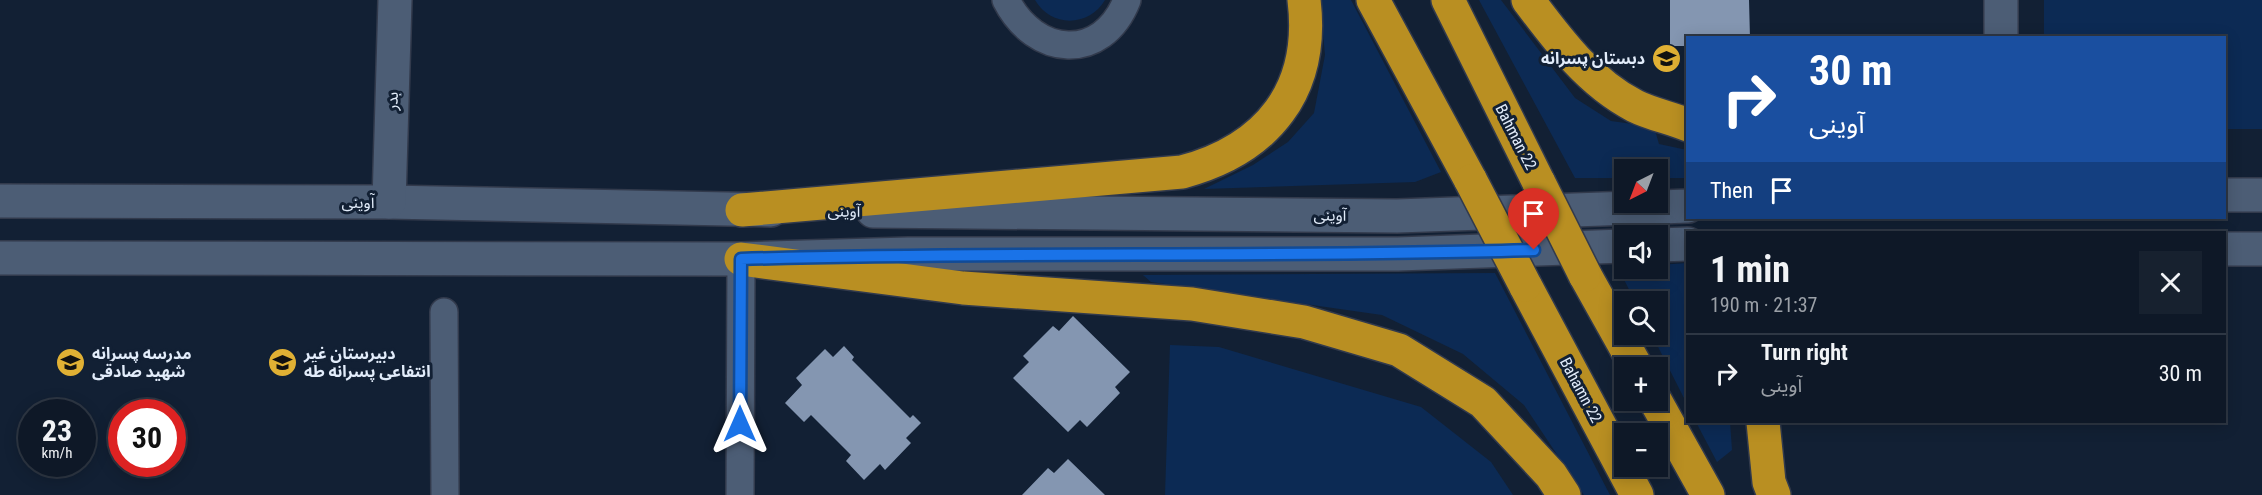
<!DOCTYPE html>
<meta charset="utf-8">
<style>
body{margin:0;font-family:"Roboto Condensed","Noto Sans Arabic",sans-serif;background:#17212f;color:#f1f3f6;height:100vh;display:flex;flex-direction:column;font-size:22px;white-space:nowrap}
*{box-sizing:border-box;margin:0}
p{font-size:20px;color:#9ba0a7}
.icon{flex:none;width:33px;height:33px;fill:none;stroke:currentColor;stroke-width:2;stroke-linecap:round;stroke-linejoin:round}
.map{position:relative;flex:1;overflow:hidden}
.sheet{position:absolute;left:1686px;top:231px;width:540px;height:192px;display:flex;flex-direction:column;background:#0e1827;border-radius:0px;box-shadow:0 3px 15px #0003,0 0 0 2px #2e3744}
.sheet>*{flex:none}
.top-card{position:absolute;left:1686px;top:36px;width:540px;height:183px;border-radius:0px;box-shadow:0 3px 15px #0003,0 0 0 2px #2e3744;background:#1a4fa0;color:#fff;overflow:hidden}
.needle{width:39px;rotate:222deg}
.tools{position:absolute;left:1614px;top:159px;display:grid;gap:12px}
.tools a{display:grid;place-items:center;width:54px;height:54px;border-radius:0px;background:#0e1827;box-shadow:0 3px 15px #0003,0 0 0 2px #2e3744;font-size:30px}
.speed{position:absolute;left:18px;top:399px;display:flex;gap:12px;font-size:30px;font-weight:700;text-align:center}
.speed>*{display:grid;place-content:center;width:78px;height:78px;border-radius:50%;background:#0e1827;box-shadow:0 3px 15px #0003,0 0 0 2px #2e3744;line-height:1}
.speed small{font-size:15px;font-weight:400}
.speed .limit{border:9px solid #d22;background:#fff;color:#111}
.pin{position:absolute;display:grid;place-items:center;width:51px;height:51px;color:#fff;margin:-62px -26px;border-radius:50% 50% 50% 0;rotate:-45deg;box-shadow:0 0 6px #0007}
.pin .icon{rotate:45deg}
.me{position:absolute;width:66px;margin:-33px;rotate:0deg;stroke-linejoin:round;filter:drop-shadow(0 0 4px #0008)}
.turn{display:flex;align-items:center;gap:21px;height:126px;padding:0 24px;font-size:27px}
.turn .icon{width:78px;height:78px;stroke-width:2.5}
.turn b{display:block;font-size:42px;line-height:51px}
.then{display:flex;align-items:center;height:57px;padding:0 24px;background:#0003;gap:12px;font-size:22px}
.round{display:grid;place-items:center;flex:none;width:63px;height:63px;border-radius:0px;background:#17212f}
.summary{display:flex;align-items:center;justify-content:space-between;height:102px;padding:0 24px}
h1{font-size:36px;font-weight:700;line-height:45px}
ul{padding:0;list-style:none}
li{display:flex;align-items:center;gap:18px;height:78px;padding:0 24px;border-top:2px solid #2e3744}
li div{flex:1}
li b{display:block;font-size:22px}
li em{font-style:normal}
.map>svg:first-child{display:block}
.green{fill:#0c2a54}
.building{fill:#8496b1}
.lines{fill:none;stroke-linecap:round;stroke-linejoin:round}
.street-casing{stroke:#323a4c;stroke-width:30}
.secondary-casing{stroke:#323a4c;stroke-width:36}
.highway-casing{stroke:#323a4c;stroke-width:36}
.street{stroke:#4c5d75;stroke-width:27}
.secondary{stroke:#4c5d75;stroke-width:33}
.highway{stroke:#b98f22;stroke-width:33}
.highway-bridge-casing{stroke:#323a4c;stroke-width:36;stroke-linecap:butt}
.highway-bridge{stroke:#b98f22;stroke-width:33}
.route-casing{stroke:#114b97;stroke-width:15}
.route{stroke:#1a73e8;stroke-width:10}
.labels{text-anchor:middle;dominant-baseline:central;stroke-width:6;stroke-linejoin:round;paint-order:stroke}
.poi-label{font-size:16px;font-weight:bold;fill:#e2ecfa;stroke:#122034;text-anchor:start}
.street-label{font-size:16px;fill:#e2ecfa;stroke:#122034}
</style>
<div class="map">
<svg width="2262" height="495" viewBox="0 0 2262 495">
<rect width="100%" height="100%" fill="#122034"/>
<!-- green -->
<g class="green">
<path d="M 1035,0 L 1105,0 C 1089,27 1051,28 1035,0 Z"/>
<polygon points="1320,0 1351,0 1441,172 1415,182 1204,189 1253,165 1288,142 1314,113 1325,55"/>
<polygon points="1479,0 1501,0 1575,98 1611,121 1654,127 1659,144 1687,150 1687,178 1658,178 1658,170 1624,170 1624,178 1575,178"/>
<polygon points="2044,0 2262,0 2262,129 2225,129 2224,38 2044,37"/>
<polygon points="1687,263 1688,263 1687,404 1652,335 1658,334 1658,302 1635,301 1617,266 1658,268 1658,265"/>
<polygon points="1495,273 1610,495 1584,495 1524,405 1463,354 1382,315 1151,282 1143,275"/>
<polygon points="1170,345 1219,347 1421,407 1491,462 1513,495 1165,495"/>
<polygon points="1696,422 1730,422 1732,450 1717,462"/>
</g>
<!-- building -->
<g class="building">
<polygon points="1670,0 1749,0 1750,38 1688,38 1688,46 1670,46"/>
<polygon points="1073,316 1130,372 1115,387 1120,393 1087,427 1080,420 1068,432 1013,378 1029,362 1023,356 1053,326 1059,331"/>
<polygon points="844,346 854,357 852,360 910,418 913,415 921,423 906,438 911,443 885,470 880,464 864,480 846,461 851,455 811,415 804,422 785,403 802,385 796,378 825,349 833,357"/>
<polygon points="1068,459 1105,495 1022,495 1048,468 1054,473"/>
</g>
<g class="lines">
<defs>
<g id="street">
<path d="M 1006,0 C 1035,57 1102,63 1127,0"/>
<polyline points="444,312 445,495"/>
<polyline points="740,495 741,259"/>
</g>
<g id="secondary">
<polyline points="2001,38 2001,0"/>
<polyline points="2224,195 2262,195"/>
<polyline points="0,201 389,202 771,210"/>
<polyline points="389,202 395,0"/>
<polyline points="873,211 1397,216 1688,206"/>
<polyline points="1658,245 1688,244"/>
<polyline points="2224,249 2262,249"/>
<polyline points="0,258 741,259 908,254 1398,254 1624,246"/>
</g>
<g id="highway">
<polyline points="1373,0 1471,181"/>
<polyline points="1448,0 1539,183"/>
<path d="M 1528,0 C 1558,40 1589,82 1635,106 C 1651,114 1671,118 1688,125"/>
<path d="M 742,210 L 1182,172 C 1268,149 1315,90 1304,0"/>
<polyline points="741,259 963,288 1192,304 1304,322 1399,350 1483,402 1551,475 1564,495"/>
<polyline points="1585,275 1637,368"/>
<polyline points="1525,285 1637,495"/>
<polyline points="1655,400 1708,495"/>
<polyline points="1763,422 1769,482 1774,495"/>
</g>
</defs>
<!-- street casing -->
<use href="#street" class="street-casing"/>
<!-- secondary casing -->
<use href="#secondary" class="secondary-casing"/>
<!-- highway casing -->
<use href="#highway" class="highway-casing"/>
<!-- street -->
<use href="#street" class="street"/>
<!-- secondary -->
<use href="#secondary" class="secondary"/>
<!-- highway -->
<use href="#highway" class="highway"/>
<defs>
<g id="highway-bridge">
<polyline points="1471,181 1525,285"/>
<polyline points="1539,183 1585,275"/>
</g>
</defs>
<!-- highway-bridge casing -->
<use href="#highway-bridge" class="highway-bridge-casing"/>
<!-- highway-bridge -->
<use href="#highway-bridge" class="highway-bridge"/>
</g>
<g class="lines">
<defs>
<path id="route" d="M 740,424 L 741,259 C 1005,251 1269,258 1534,250"/>
</defs>
<!-- route casing -->
<use href="#route" class="route-casing"/>
<!-- route -->
<use href="#route" class="route"/>
</g>
<!-- icons -->
<defs>
<symbol id="school-disc" viewBox="-11 -11 22 22"><circle r="9.5" fill="#e0b034" stroke="#122034"/><path d="M0-5L7-2L0 1L-7-2ZM-4 1L0 2.5L4 1V4Q0 6-4 4Z" fill="#111"/></symbol>
</defs>
<g fill-rule="evenodd">
<use href="#school-disc" x="1650" y="42" width="33" height="33"/>
<use href="#school-disc" x="54" y="346" width="33" height="33"/>
<use href="#school-disc" x="266" y="346" width="33" height="33"/>
</g>
<g class="labels">
<!-- poi labels -->
<g class="poi-label">
<text x="1645" y="58" text-anchor="end">دبستان پسرانه</text>
<text x="92" y="353">مدرسه پسرانه<tspan x="92" dy="18">شهید صادقی</tspan></text>
<text x="304" y="353">دبیرستان غیر<tspan x="304" dy="18">انتفاعی پسرانه طه</tspan></text>
</g>
<!-- street labels -->
<g class="street-label">
<text transform="translate(392 101) rotate(-88)">بدر</text>
<text transform="translate(1516 137) rotate(63)">Bahman 22</text>
<text x="358" y="202">آوینی</text>
<text transform="translate(844 211) rotate(1)">آوینی</text>
<text transform="translate(1330 215) rotate(1)">آوینی</text>
<text transform="translate(1581 390) rotate(62)">Bahamn 22</text>
</g>
</g>
</svg>
<div class="tools">
<a><svg class="needle" viewBox="-14 -14 28 28"><path d="M0-13l5 13h-10z" fill="#e53935"/><path d="M0 13l5-13h-10z" fill="#9ba0a7"/></svg></a>
<a><svg class="icon" aria-label="sound" viewBox="0 0 24 24"><path d="M4 9h4l5-4v14l-5-4H4zM17 9q2 3 0 6"/></svg></a>
<a><svg class="icon" aria-label="search" viewBox="0 0 24 24"><circle cx="10" cy="10" r="6"/><path d="M15 15l6 6"/></svg></a>
<a>+</a>
<a>−</a>
</div>
<div class="speed"><div>23<small>km/h</small></div><div class="limit">30</div></div>
<div class="pin" style="left:1534px;top:250px;background:#d93025"><svg class="icon" aria-label="arrive" viewBox="0 0 24 24"><path d="M6 21V4h12l-3 4 3 4H6"/></svg></div>
<svg class="me" style="left:740px;top:424px" viewBox="-20 -20 40 40"><path d="M0-17L14 15 0 8-14 15z" fill="#1a73e8" stroke="#fff" stroke-width="4"/></svg>
<div class="top-card">
<div class="turn"><svg class="icon" aria-label="right" viewBox="0 0 24 24"><path d="M7 20v-9h11M14 6l5 5-5 5"/></svg><div><b>30 m</b>آوینی</div></div>
<div class="then">Then<svg class="icon" aria-label="arrive" viewBox="0 0 24 24"><path d="M6 21V4h12l-3 4 3 4H6"/></svg></div>
</div>
<section class="sheet">
<div class="summary"><div><h1>1 min</h1><p>190 m · 21:37</p></div><a class="round"><svg class="icon" aria-label="close" viewBox="0 0 24 24"><path d="M6 6l12 12M18 6L6 18"/></svg></a></div>
<ul>
<li><svg class="icon" aria-label="right" viewBox="0 0 24 24"><path d="M7 20v-9h11M14 6l5 5-5 5"/></svg><div><b>Turn right</b><p>آوینی</p></div><em>30 m</em></li>
</ul>
</section>
</div>
